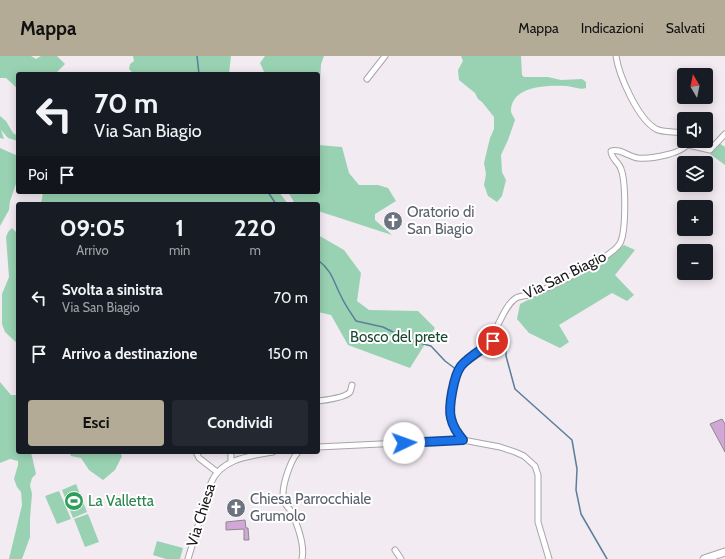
<!DOCTYPE html>
<html lang="it">
<meta charset="utf-8">
<style>
body{margin:0;font-family:Cabin,sans-serif;background:#242831;color:#f1f3f6;height:100vh;display:flex;flex-direction:column;font-size:15px;white-space:nowrap}
*{box-sizing:border-box;margin:0}
p{font-size:13px;color:#9ea1a6}
.icon{flex:none;width:22px;height:22px;fill:none;stroke:currentColor;stroke-width:2;stroke-linecap:round;stroke-linejoin:round}
.map{position:relative;flex:1;overflow:hidden}
.sheet{position:absolute;left:16px;top:146px;width:304px;height:252px;display:flex;flex-direction:column;background:#171b24;border-radius:4px;box-shadow:0 2px 10px #0003}
.sheet>*{flex:none}
.top-card{position:absolute;left:16px;top:16px;width:304px;height:122px;border-radius:4px;box-shadow:0 2px 10px #0003;background:#171b24;color:#f1f3f6;overflow:hidden}
.needle{width:26px;rotate:350deg}
.buttons{position:absolute;left:677px;top:12px;display:grid;gap:8px}
.buttons a{display:grid;place-items:center;width:36px;height:36px;border-radius:4px;background:#171b24;box-shadow:0 2px 10px #0003;font-size:20px}
.pin{position:absolute;display:grid;place-items:center;width:34px;height:34px;color:#fff;margin:-17px;border:2px solid #fff;border-radius:50%;box-shadow:0 1px 4px #0007}
.me{position:absolute;width:44px;margin:-22px;rotate:87deg;stroke-linejoin:round;filter:drop-shadow(0 0 3px #0008)}
.turn{display:flex;align-items:center;gap:14px;height:84px;padding:0 12px;font-size:18px}
.turn .icon{width:52px;height:52px;stroke-width:2.5}
.turn b{display:block;font-size:28px;line-height:34px}
.then{display:flex;align-items:center;height:38px;padding:0 12px;background:#0003;gap:8px;font-size:15px}
.eta{display:flex;justify-content:space-evenly;align-items:center;height:68px;text-align:center}
.eta b{font-size:24px;font-weight:700;line-height:28px}
.button{display:flex;gap:8px;margin-top:auto;padding:8px 12px}
.button a{flex:1;height:46px;border-radius:4px;background:#b3ab96;color:#111;font-size:16px;font-weight:700;line-height:46px;text-align:center}
.button a+a{background:#242831;color:#f1f3f6}
ul{padding:0;list-style:none}
li{display:flex;align-items:center;gap:12px;height:56px;padding:0 12px}
li div{flex:1}
li b{display:block;font-size:15px}
li em{font-style:normal}
header{display:flex;align-items:center;gap:24px;box-sizing:border-box;height:56px;padding:0 20px;background:#b3ab96;color:#111}
header strong{font-size:19px}
nav{display:flex;gap:22px;margin-inline-start:auto;font-size:14px}
.map>svg:first-child{display:block}
.green{fill:#99d2b3}
.lines{fill:none;stroke-linecap:round;stroke-linejoin:round}
.stream{stroke:#5b7e99;stroke-width:1.5}
.building{fill:#d1a8d5;stroke:#8d888e}
.minor-casing{stroke:#a9a4aa;stroke-width:7}
.major-casing{stroke:#a9a4aa;stroke-width:9}
.minor{stroke:#fff;stroke-width:5}
.major{stroke:#fff;stroke-width:7}
.route-casing{stroke:#114b97;stroke-width:10}
.route{stroke:#1a73e8;stroke-width:7}
.labels{text-anchor:middle;dominant-baseline:central;stroke-width:4;stroke-linejoin:round;paint-order:stroke}
.worship-label{font-size:15px;fill:#5b616d;stroke:#fff;text-anchor:start}
.street-label{font-size:15px;fill:#1a181a;stroke:#fff}
.park-label{font-size:15px;fill:#184832;stroke:#fff}
.leisure-label{font-size:15px;fill:#27864d;stroke:#fff;text-anchor:start}
</style>
<header>
<strong>Mappa</strong>
<nav><a>Mappa</a><a>Indicazioni</a><a>Salvati</a></nav>
</header>
<div class="map">
<svg width="725" height="503" viewBox="0 0 725 503">
<rect width="100%" height="100%" fill="#f2ebf2"/>
<!-- green -->
<g class="green">
<polygon points="0,0 31,0 36,3 41,0 57,0 65,8 55,18 18,18 18,33 6,22 0,22"/>
<polygon points="133,0 231,0 229,18 134,18 129,13 130,8 134,5"/>
<polygon points="265,0 324,0 321,8 320,26 318,26 318,18 265,18 260,7"/>
<path d="M 461,0 L 521,0 L 522,19 L 524,21 L 548,21 L 561,24 L 582,23 L 586,26 L 586,32 C 580,34 574,31 567,30 C 549,29 510,29 511,56 C 512,59 514,61 515,64 L 508,84 L 501,99 L 502,116 L 506,124 L 502,140 L 497,146 L 488,140 L 484,129 L 486,118 L 484,107 L 490,82 L 494,73 L 494,61 L 482,46 L 478,43 L 475,37 L 459,24 L 458,14 L 463,5 Z"/>
<polygon points="0,60 6,65 13,77 18,80 18,85 8,82 1,74 4,83 0,82"/>
<polygon points="719,87 725,91 725,109 710,98"/>
<polygon points="318,89 342,91 349,117 359,129 378,129 388,132 396,145 375,158 375,164 392,179 318,155 318,148 299,148 294,146 288,136 318,136"/>
<polygon points="0,92 18,100 18,122 10,145 9,154 0,170"/>
<polygon points="43,136 279,136 288,148 41,148"/>
<polygon points="12,172 18,178 18,288 5,276 2,268 2,238 9,221 6,181 8,176"/>
<polygon points="318,179 344,194 361,217 357,245 369,254 418,255 435,272 410,312 348,289 331,259 318,256"/>
<polygon points="624,189 635,194 615,219 634,239 627,245 612,237 559,269 569,286 560,292 529,277 517,263 520,248 603,206"/>
<polygon points="0,326 11,339 18,339 18,396 31,396 36,418 32,422 30,429 32,438 30,462 30,481 22,503 9,503 22,449 21,436 17,431 14,423 18,409 18,405 10,403 0,407"/>
<polygon points="69,396 120,396 122,400 115,414 103,424 89,414 81,402 71,400"/>
<polygon points="76,428 87,456 73,462 62,434"/>
<polygon points="59,435 71,463 57,468 45,440"/>
<polygon points="88,458 99,486 85,491 74,463"/>
<polygon points="157,485 183,492 180,503 166,503 153,499"/>
</g>
<g class="lines">
<!-- stream -->
<g class="stream">
<polyline points="197,0 199,18"/>
<polyline points="268,136 276,148"/>
<path d="M 318,204 C 333,216 333,225 341,240 C 345,249 351,257 356,265 L 383,271 L 409,284 L 431,290 L 445,305 L 457,314"/>
<polyline points="460,314 496,289 506,284 506,300 515,333 572,384 577,413 576,434 581,458 607,503"/>
</g>
</g>
<!-- building -->
<g class="building">
<polygon points="394,157 398,166 388,170 387,165 391,162 390,159"/>
<polygon points="722,363 725,368 725,396 710,368"/>
<polygon points="245,464 246,472 248,472 249,484 244,484 244,473 226,474 226,466"/>
</g>
<g class="lines">
<defs>
<g id="minor">
<path d="M 616,0 C 619,20 638,63 656,73 C 664,77 675,75 684,77"/>
<polyline points="367,23 385,0"/>
<polyline points="688,89 710,94 725,78"/>
<path d="M 318,345 C 326,344 345,342 350,336 C 351,334 351,332 352,329"/>
<path d="M 463,384 C 457,376 453,371 451,362 C 448,351 454,319 461,310 C 470,300 483,293 493,285 L 491,280 C 500,269 504,250 516,242 C 521,239 528,240 534,238 C 550,231 617,200 621,185 C 626,172 626,126 621,113 C 619,106 611,103 611,95 C 620,92 629,101 638,102 C 650,103 686,98 689,85"/>
<polyline points="318,391 463,384 500,391 515,396 524,400 535,410 538,419 538,466 549,503"/>
<polyline points="196,396 199,402 217,416"/>
<polyline points="231,396 231,406"/>
<path d="M 298,396 C 290,405 280,434 284,445 C 285,449 289,452 291,455 C 297,468 305,489 302,503"/>
<polyline points="395,494 401,503"/>
<path d="M 188,503 L 211,427 C 221,402 251,400 273,396"/>
</g>
<polyline id="major" points="704,503 725,496"/>
</defs>
<!-- minor casing -->
<use href="#minor" class="minor-casing"/>
<!-- major casing -->
<use href="#major" class="major-casing"/>
<!-- minor -->
<use href="#minor" class="minor"/>
<!-- major -->
<use href="#major" class="major"/>
</g>
<g class="lines">
<defs>
<path id="route" d="M 404,387 L 463,384 C 457,376 453,371 451,362 C 448,351 454,319 461,310 C 469,300 483,293 493,285"/>
</defs>
<!-- route casing -->
<use href="#route" class="route-casing"/>
<!-- route -->
<use href="#route" class="route"/>
</g>
<!-- icons -->
<defs>
<symbol id="church-disc" viewBox="-11 -11 22 22"><circle r="9.5" fill="#6b7280" stroke="#fff"/><path d="M-1.2-6h2.4v3.5h3.3v2.4h-3.3V6h-2.4V-.1h-3.3v-2.4h3.3Z" fill="#fff"/></symbol>
<symbol id="stadium-disc" viewBox="-11 -11 22 22"><circle r="9.5" fill="#2e9e5b" stroke="#fff"/><path d="M0-5a6.5 5 0 1 0 0 10a6.5 5 0 1 0 0-10ZM-3.5-1.8h7v3.6h-7Z" fill="#fff"/></symbol>
</defs>
<g fill-rule="evenodd">
<use href="#church-disc" x="382" y="154" width="22" height="22"/>
<use href="#stadium-disc" x="63" y="434" width="22" height="22"/>
<use href="#church-disc" x="225" y="441" width="22" height="22"/>
</g>
<g class="labels">
<!-- worship labels -->
<g class="worship-label">
<text x="407" y="156">Oratorio di<tspan x="407" dy="17">San Biagio</tspan></text>
<text x="250" y="443">Chiesa Parrocchiale<tspan x="250" dy="17">Grumolo</tspan></text>
</g>
<!-- street labels -->
<g class="street-label">
<text transform="translate(565 219) rotate(-26)">Via San Biagio</text>
<text transform="translate(201 459) rotate(-73)">Via Chiesa</text>
</g>
<!-- park labels -->
<g class="park-label">
<text x="399" y="281">Bosco del prete</text>
</g>
<!-- leisure labels -->
<g class="leisure-label">
<text x="88" y="445">La Valletta</text>
</g>
</g>
</svg>
<div class="buttons">
<a><svg class="needle" viewBox="-14 -14 28 28"><path d="M0-13l5 13h-10z" fill="#e53935"/><path d="M0 13l5-13h-10z" fill="#9ea1a6"/></svg></a>
<a><svg class="icon" aria-label="sound" viewBox="0 0 24 24"><path d="M4 9h4l5-4v14l-5-4H4zM17 9q2 3 0 6"/></svg></a>
<a><svg class="icon" aria-label="layers" viewBox="0 0 24 24"><path d="M12 4l9 5-9 5-9-5zM3 14l9 5 9-5"/></svg></a>
<a>+</a>
<a>−</a>
</div>
<div class="pin" style="left:493px;top:285px;background:#d93025"><svg class="icon" aria-label="arrive" viewBox="0 0 24 24"><path d="M6 21V4h12l-3 4 3 4H6"/></svg></div>
<svg class="me" style="left:404px;top:387px" viewBox="-20 -20 40 40"><circle r="19" fill="#fff"/><path d="M0-13L10 11 0 6-10 11z" fill="#1a73e8"/></svg>
<div class="top-card">
<div class="turn"><svg class="icon" aria-label="left" viewBox="0 0 24 24"><path d="M17 20v-9H6M10 6l-5 5 5 5"/></svg><div><b>70 m</b>Via San Biagio</div></div>
<div class="then">Poi<svg class="icon" aria-label="arrive" viewBox="0 0 24 24"><path d="M6 21V4h12l-3 4 3 4H6"/></svg></div>
</div>
<section class="sheet">
<div class="eta">
<div><b>09:05</b><p>Arrivo</p></div>
<div><b>1</b><p>min</p></div>
<div><b>220</b><p>m</p></div>
</div>
<ul>
<li><svg class="icon" aria-label="left" viewBox="0 0 24 24"><path d="M17 20v-9H6M10 6l-5 5 5 5"/></svg><div><b>Svolta a sinistra</b><p>Via San Biagio</p></div><em>70 m</em></li>
<li><svg class="icon" aria-label="arrive" viewBox="0 0 24 24"><path d="M6 21V4h12l-3 4 3 4H6"/></svg><div><b>Arrivo a destinazione</b></div><em>150 m</em></li>
</ul>
<div class="button"><a>Esci</a><a>Condividi</a></div>
</section>
</div>
